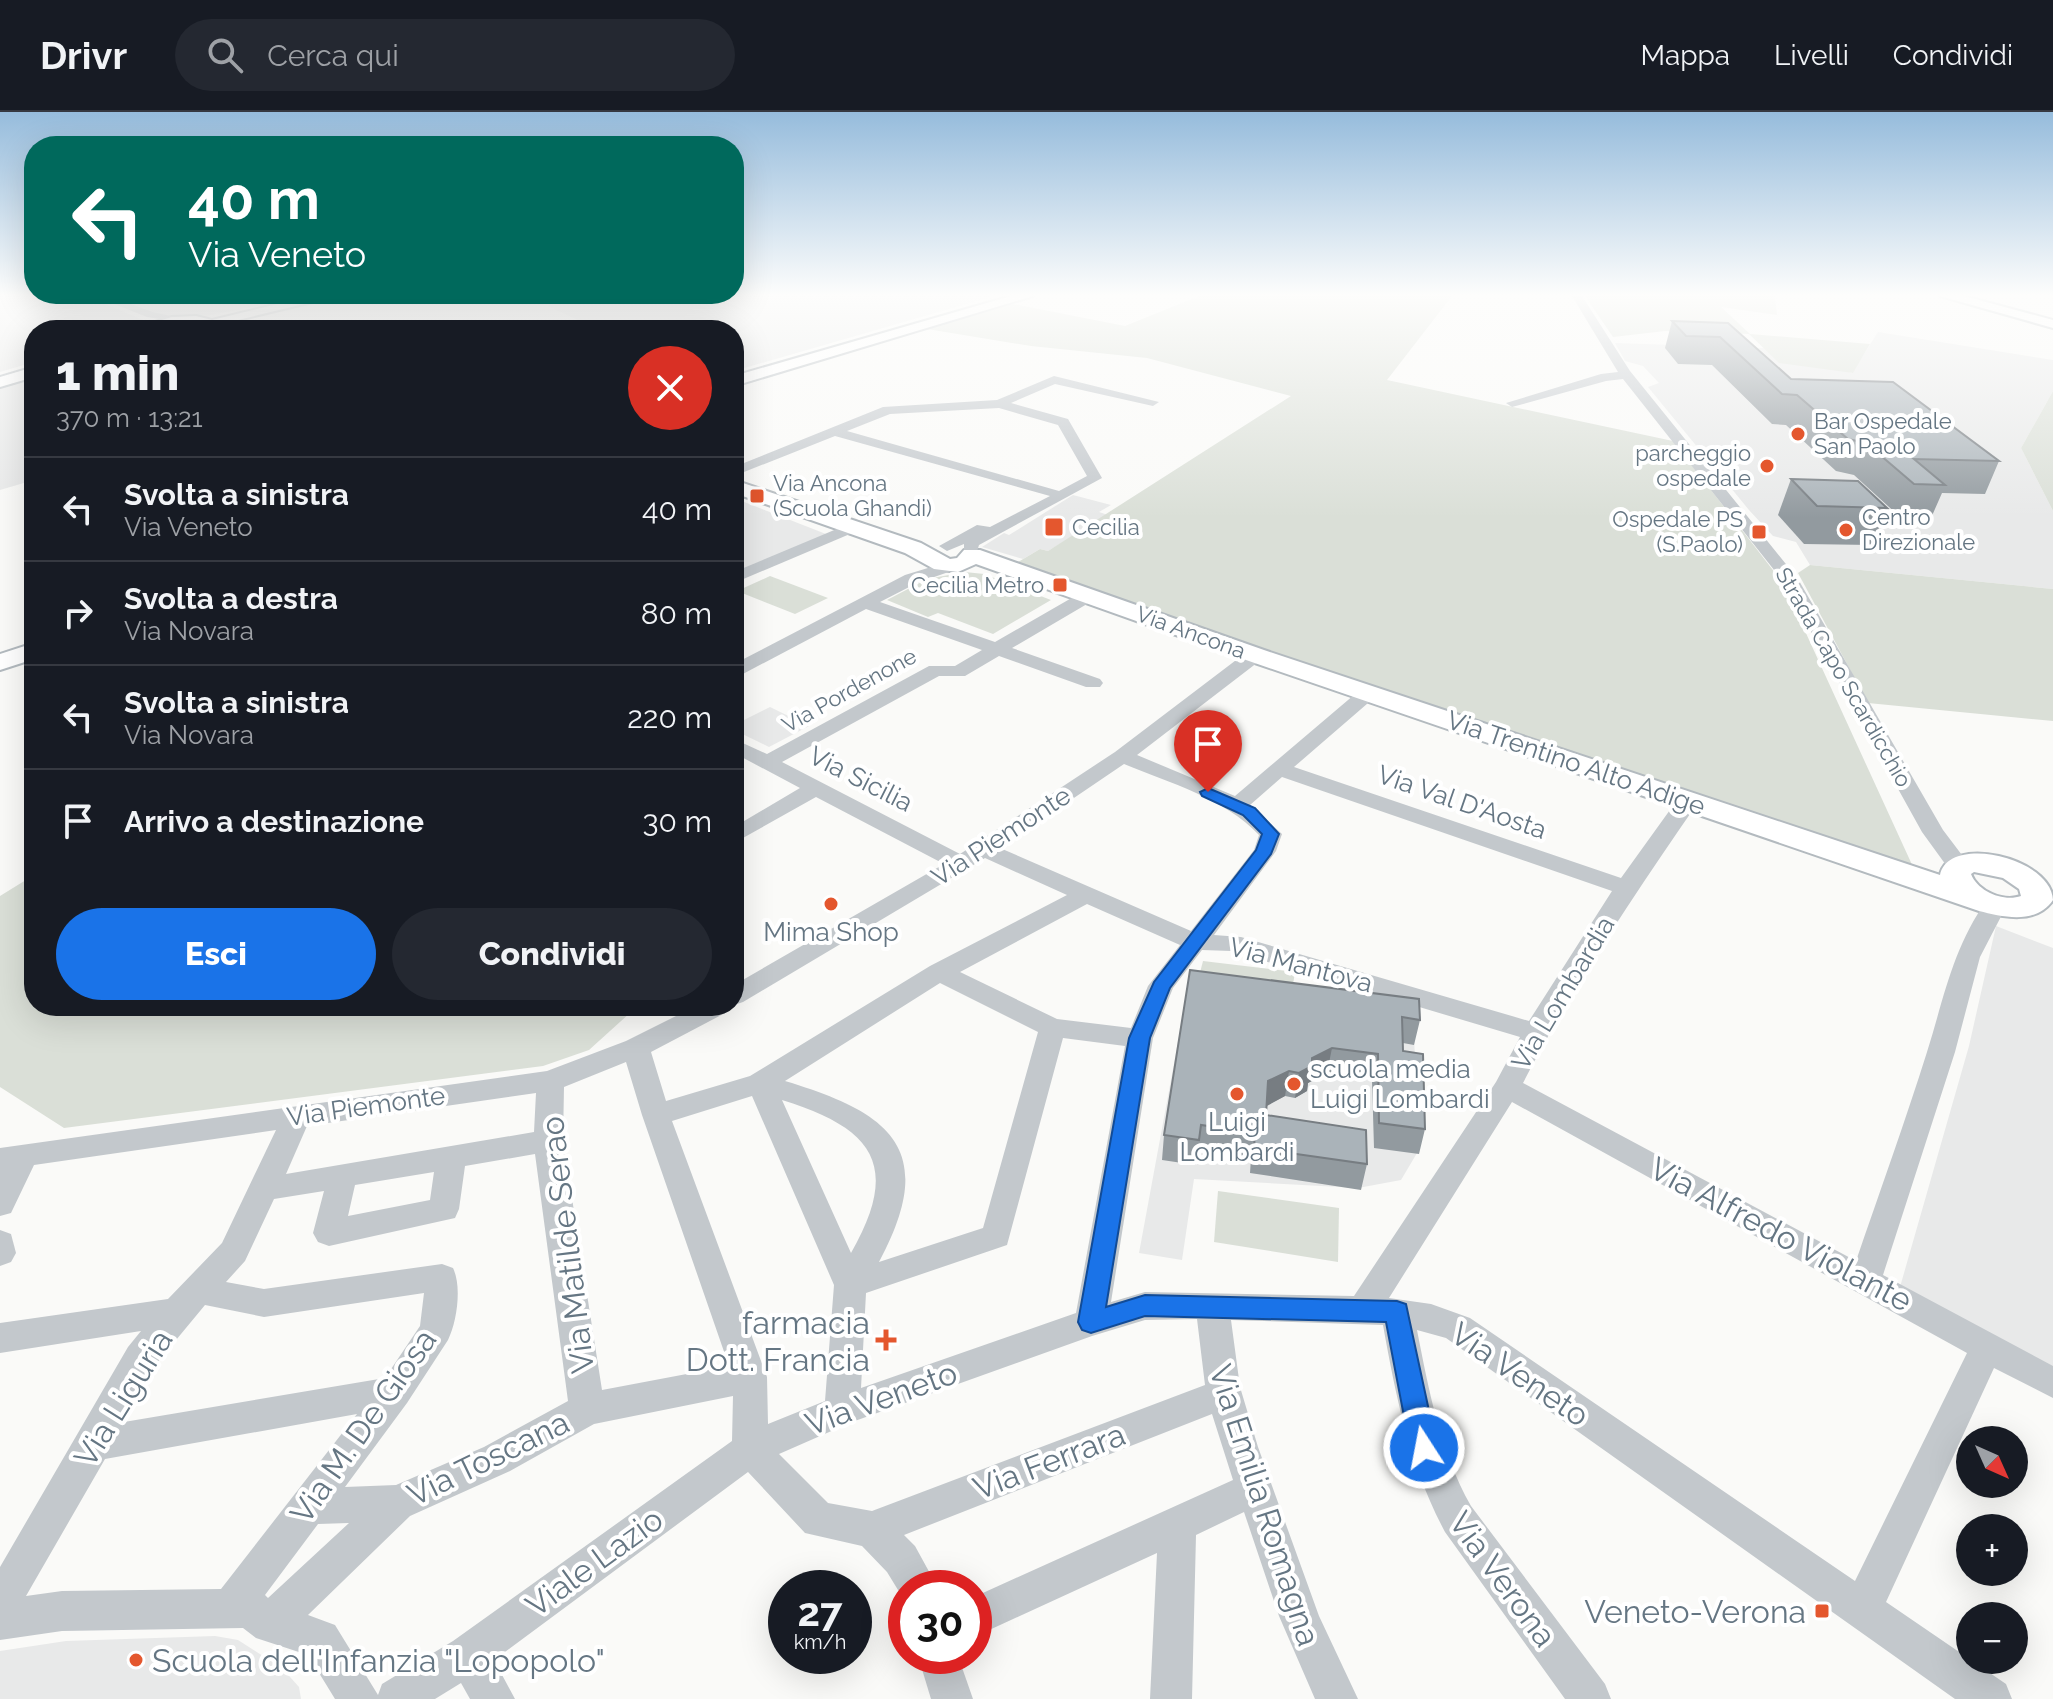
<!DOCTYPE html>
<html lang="it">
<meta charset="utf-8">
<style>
body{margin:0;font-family:Raleway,sans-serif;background:#242831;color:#f1f3f6;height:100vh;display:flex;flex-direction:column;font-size:30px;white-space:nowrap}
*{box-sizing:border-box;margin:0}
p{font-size:26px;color:#9ea1a6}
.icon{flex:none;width:44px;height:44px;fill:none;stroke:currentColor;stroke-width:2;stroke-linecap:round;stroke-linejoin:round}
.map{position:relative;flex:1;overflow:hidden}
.panel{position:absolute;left:24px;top:208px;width:720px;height:696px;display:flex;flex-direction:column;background:#171b24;border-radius:32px;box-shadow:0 8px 32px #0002}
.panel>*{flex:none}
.hud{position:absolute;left:24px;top:24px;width:720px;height:168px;border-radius:32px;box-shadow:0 8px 32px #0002;background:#00695c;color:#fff;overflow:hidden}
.needle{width:52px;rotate:135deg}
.tools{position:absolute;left:1956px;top:1314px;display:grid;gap:16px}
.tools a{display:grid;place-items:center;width:72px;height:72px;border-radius:50%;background:#171b24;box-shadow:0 8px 32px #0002;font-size:40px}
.speed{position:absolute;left:768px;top:1458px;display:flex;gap:16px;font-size:40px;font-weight:700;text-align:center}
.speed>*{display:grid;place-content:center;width:104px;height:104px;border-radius:50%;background:#171b24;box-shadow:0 8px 32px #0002;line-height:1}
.speed small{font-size:20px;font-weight:400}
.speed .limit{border:12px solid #d22;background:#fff;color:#111}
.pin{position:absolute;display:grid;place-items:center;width:68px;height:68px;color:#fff;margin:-82px -34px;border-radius:50% 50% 50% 0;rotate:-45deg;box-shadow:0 0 8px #0007}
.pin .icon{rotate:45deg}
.me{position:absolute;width:88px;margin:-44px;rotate:349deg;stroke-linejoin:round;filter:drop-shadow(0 0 6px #0008)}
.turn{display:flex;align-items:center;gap:28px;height:168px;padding:0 32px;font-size:36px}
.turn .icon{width:104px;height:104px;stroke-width:2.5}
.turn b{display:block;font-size:56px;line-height:68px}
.round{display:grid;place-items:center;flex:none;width:84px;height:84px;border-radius:42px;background:#242831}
.summary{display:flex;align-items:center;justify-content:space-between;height:136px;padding:0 32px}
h1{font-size:48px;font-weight:800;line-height:60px}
.action{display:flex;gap:16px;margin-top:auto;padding:16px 32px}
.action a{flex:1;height:92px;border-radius:48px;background:#1a73e8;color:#fff;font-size:32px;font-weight:800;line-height:92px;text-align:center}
.action a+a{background:#242831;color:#f1f3f6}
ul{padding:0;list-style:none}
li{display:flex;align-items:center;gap:24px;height:104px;padding:0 32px;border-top:2px solid #363941}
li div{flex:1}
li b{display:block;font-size:30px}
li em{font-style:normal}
header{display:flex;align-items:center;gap:48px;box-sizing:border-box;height:112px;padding:0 40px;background:#171b24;border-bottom:2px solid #363941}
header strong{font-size:38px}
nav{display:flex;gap:44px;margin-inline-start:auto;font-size:28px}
.search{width:560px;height:72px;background:#242831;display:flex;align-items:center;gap:20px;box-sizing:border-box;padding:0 28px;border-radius:44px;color:#9ea1a6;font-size:30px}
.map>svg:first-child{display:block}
.built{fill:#e8e9e9}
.green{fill:#dadfd7}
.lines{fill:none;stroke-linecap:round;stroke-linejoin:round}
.secondary-casing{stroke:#b3babf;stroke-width:4}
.street{fill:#c3c8cc;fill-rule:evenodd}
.secondary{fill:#fff;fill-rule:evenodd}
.wall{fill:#929a9f}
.shaded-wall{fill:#777d82}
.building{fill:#aab3b9;stroke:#777d82;stroke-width:2}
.route{fill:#1a73e8;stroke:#114b97;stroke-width:2}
.poi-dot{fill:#e4572e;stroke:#fff;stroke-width:3}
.labels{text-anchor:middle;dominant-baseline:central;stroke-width:8;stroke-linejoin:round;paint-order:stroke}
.far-poi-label{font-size:22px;fill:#657683;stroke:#fff;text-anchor:start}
.far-street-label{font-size:22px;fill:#657683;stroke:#fff}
.street-label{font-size:26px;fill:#657683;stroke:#fff}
.poi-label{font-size:26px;fill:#657683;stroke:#fff}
.near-street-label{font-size:32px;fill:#657683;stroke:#fff}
.near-poi-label{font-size:32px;fill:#657683;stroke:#fff;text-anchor:end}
</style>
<header>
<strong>Drivr</strong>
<div class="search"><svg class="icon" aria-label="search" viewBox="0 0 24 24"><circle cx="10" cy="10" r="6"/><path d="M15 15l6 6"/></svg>Cerca qui</div>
<nav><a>Mappa</a><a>Livelli</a><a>Condividi</a></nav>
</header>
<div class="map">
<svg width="2053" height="1587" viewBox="0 0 2053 1587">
<rect width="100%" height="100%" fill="#fafaf8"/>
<!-- built -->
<g class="built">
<polygon points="0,184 86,184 148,210 139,218 34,218 34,250 0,260"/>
<polygon points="112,184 307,184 211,203 179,205 159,202"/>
<polygon points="563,184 994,184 734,259 734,218 556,218 584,211 548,194 568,185"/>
<polygon points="1878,220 2053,248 2053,279 2021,336 2053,399 2053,477 1810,453 1796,430 1773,424 1749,398 1648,275 1659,271 1643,254 1625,249 1615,231 1764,236 1852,261"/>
<polygon points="34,264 34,368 0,378 0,275"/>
<polygon points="1073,383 1111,393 1099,400 1108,403 1048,439 1040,437 1023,447 982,435 1004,421 1009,423"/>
<polygon points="734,386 826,422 734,461"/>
<polygon points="770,595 809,614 769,635 734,618 734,613"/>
<polygon points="1996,814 2053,836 2053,1257 1900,1175 1969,934"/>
<polygon points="1187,881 1413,908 1420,1036 1401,1068 1358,1076 1194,1067 1182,1148 1139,1141"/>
<polygon points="215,1524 238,1528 282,1556 299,1575 301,1587 0,1587 0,1539 66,1529"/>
</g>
<!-- green -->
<g class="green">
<polygon points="1199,184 1452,184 1387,268 1673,329 1783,471 1914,757 1013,453 1040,437 1048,439 1291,284 1147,246 1031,234 927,217 1013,192 1125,214"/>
<polygon points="1585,184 1775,184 1777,203 1721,195 1750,222 1870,232 1853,261 1779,251 1749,222 1665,219 1613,225"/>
<polygon points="2053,279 2053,399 2021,336"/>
<polygon points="1810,453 2053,477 2053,609 1868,591 1798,461"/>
<polygon points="965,460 984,462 1051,488 993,522 938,501 928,505 887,488 927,467"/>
<polygon points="770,464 828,486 795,502 737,479"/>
<polygon points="34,763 34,894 631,894 631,900 589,938 543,954 64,1016 0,975 0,784"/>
<polygon points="1203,849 1295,860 1292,879 1195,880"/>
<polygon points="1218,1079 1339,1096 1338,1150 1214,1130"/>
</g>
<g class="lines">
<defs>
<g id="secondary">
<path d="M 310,184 L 337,184 L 238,208 L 214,218 L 194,218 L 199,214 C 180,210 163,218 144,218 L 152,211 L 172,205 L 196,204 L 212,208 Z"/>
<polygon points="1011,184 1033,184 734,274 734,264"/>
<polygon points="1940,184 1964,184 2053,208 2053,216"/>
<polygon points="34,255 34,265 0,275 0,265"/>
<path d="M 734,368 L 921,431 L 950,447 L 957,446 L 964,438 L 980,438 L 1264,538 L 1940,763 C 1948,722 2051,745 2053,788 C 2036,813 2003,805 1979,799 L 1246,548 L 976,452 L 958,460 L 934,457 L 905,441 L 734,381 ZM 1974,760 L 2003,766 L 2019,777 L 2021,784 C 2004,790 1978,780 1971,762 Z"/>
<polygon points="34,531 34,547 0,558 0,542"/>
</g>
</defs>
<!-- secondary casing -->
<use href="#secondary" class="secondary-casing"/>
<!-- street -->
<g class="street">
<polygon points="94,184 109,184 153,200 189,208 184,211 147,205"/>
<polygon points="1572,184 1582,184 1630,259 1798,467 1943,718 1971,755 1967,760 1951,760 1922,720 1782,468 1623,267 1606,269 1512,295 1506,291 1601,262 1618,260"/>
<path d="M 1054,264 L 1159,290 L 1153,294 L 1055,272 L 1011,291 L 1068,307 L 1102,366 L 979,433 L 976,443 L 964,443 L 964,432 L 947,439 L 939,434 L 977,413 L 990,415 L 1050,384 L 835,324 L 734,364 L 734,355 L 883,295 L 997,288 ZM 999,296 L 1058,313 L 1087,364 L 1059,379 L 847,319 L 890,302 Z"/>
<polygon points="851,411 857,413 857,419 734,471 734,460"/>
<path d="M 954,448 L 960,450 L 962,453 L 960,456 L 917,471 L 880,490 L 995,530 L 1075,484 L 1087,484 L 1090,488 L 1087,492 L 1012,536 L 1100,567 L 1103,571 L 1100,575 L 1086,575 L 999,544 L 965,564 L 939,564 L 782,650 L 960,742 L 1115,640 L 1248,539 L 1262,539 L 1264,543 L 1262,547 L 1137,643 L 1235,684 L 1361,577 L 1375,577 L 1378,581 L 1375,585 L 1294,655 L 1621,766 L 1680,684 L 1696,684 L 1699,689 C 1636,780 1574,872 1523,971 L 1856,1149 C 1880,1079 1905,1010 1927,940 C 1944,886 1953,835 1987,788 L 2003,788 L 2007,793 L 1980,845 L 1955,940 L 1883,1163 L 2053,1254 L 2053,1286 L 1994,1256 L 1886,1490 L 2006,1572 L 2012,1587 L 1955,1587 L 1446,1226 L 1417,1218 C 1429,1279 1440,1339 1471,1394 L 1605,1572 L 1611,1587 L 1565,1587 L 1445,1420 C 1410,1354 1396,1286 1383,1213 L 1231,1208 L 1240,1275 L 1258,1335 L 1319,1504 L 1358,1587 L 1315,1587 L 1279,1504 L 1244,1400 L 1196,1423 L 1192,1587 L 1150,1587 L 1157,1441 L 974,1525 L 974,1485 L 1233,1368 L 1212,1302 L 904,1423 L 915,1434 L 938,1476 L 906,1476 L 906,1491 L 887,1460 L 862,1434 L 805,1421 L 748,1360 L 494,1548 L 515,1587 L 470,1587 L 461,1571 L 435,1587 L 335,1587 L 308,1543 L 256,1526 L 243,1516 L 62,1519 L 0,1528 L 0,1455 L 128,1235 L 141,1219 L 0,1241 L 0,1211 L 168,1187 L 222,1131 L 276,1018 L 34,1053 L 11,1101 L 0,1104 L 0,1036 L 547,959 L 626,929 L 696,894 L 731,894 L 727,900 L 651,940 L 666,989 L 750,964 L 930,854 L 1067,783 L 985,746 L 743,890 L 734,893 L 734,873 L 944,752 L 816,685 L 734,731 L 734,715 L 800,676 L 734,641 L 734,627 L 767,642 L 929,554 L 955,554 L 982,538 L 866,497 L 741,563 L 734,565 L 734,552 L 905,463 ZM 1124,652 C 1170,671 1224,686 1259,723 L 1254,738 L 1191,819 L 1000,736 ZM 1282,665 L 1612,779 L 1529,909 L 1241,825 L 1214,823 L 1276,739 L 1282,722 L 1250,693 ZM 1087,792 L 1180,833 L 1148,874 L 1131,916 L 1057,907 L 960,860 ZM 1202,838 L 1231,839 L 1520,925 L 1496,970 L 1354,1184 L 1145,1180 L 1111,1190 L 1153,926 L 1173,876 ZM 940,871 L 1038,920 L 983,1116 L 879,1150 C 939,1038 892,1001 785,969 ZM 1063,926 L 1125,934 L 1076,1201 L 861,1276 L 866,1181 L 1007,1133 ZM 626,950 L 642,1003 L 729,1254 L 602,1278 L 563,1029 L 564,975 ZM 536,981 L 534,1020 L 286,1062 L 307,1014 ZM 752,984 L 834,1173 L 825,1289 L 768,1312 L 767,1265 L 672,1009 ZM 782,988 C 872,1016 902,1052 851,1141 ZM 1512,990 L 1967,1241 L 1855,1469 L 1470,1206 L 1431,1192 L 1389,1186 ZM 535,1042 L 568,1289 L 484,1335 L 396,1373 L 345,1375 L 407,1291 L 448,1228 C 457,1210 462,1174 453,1156 L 442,1152 L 264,1177 L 226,1170 L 245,1149 L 274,1087 L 324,1079 L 313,1121 L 318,1130 L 329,1134 L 455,1106 L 459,1097 L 465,1054 ZM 434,1060 L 430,1088 L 348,1104 L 355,1073 ZM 424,1181 L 420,1214 L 385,1266 L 124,1310 L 152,1257 L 205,1193 L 264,1205 ZM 1197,1207 L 1205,1273 L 872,1399 L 828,1391 L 779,1342 L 852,1310 L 1092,1224 L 1145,1208 ZM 733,1284 L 732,1329 L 453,1529 L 382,1572 L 378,1583 L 335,1513 L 308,1503 L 410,1404 L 510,1359 L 594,1312 ZM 357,1302 L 221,1477 L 62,1479 L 26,1484 L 105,1347 ZM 349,1411 L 268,1486 L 265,1483 L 318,1412 Z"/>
<polygon points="0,1118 11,1122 16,1141 11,1150 0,1154"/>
<polygon points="918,1544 958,1544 973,1587 931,1587"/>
</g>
<!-- secondary -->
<use href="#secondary" class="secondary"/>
</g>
<!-- wall -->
<g class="wall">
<polygon points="1672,209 1728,211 1791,267 1999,349 1985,382 1942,381 1931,406 1900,405 1854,363 1836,359 1786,313 1772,312 1712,253 1678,252 1665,236"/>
<polygon points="1791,367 1887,396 1872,433 1804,432 1778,403"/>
<polygon points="1419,887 1420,908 1414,933 1403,931 1403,939 1425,1017 1419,1042 1374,1036 1372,968 1327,961 1308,971 1307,979 1295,986 1285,984 1267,993 1266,1003 1367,1052 1361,1078 1250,1061 1251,1046 1198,1038 1196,1053 1162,1048 1164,1023"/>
</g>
<!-- shaded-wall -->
<g class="shaded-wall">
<polygon points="739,487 743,514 734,519 734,489"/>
<polygon points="1332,936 1327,961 1308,971 1307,979 1295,986 1299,961 1312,946"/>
<polygon points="1289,959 1285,984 1265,995 1268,969"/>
</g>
<!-- building -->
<g class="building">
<polygon points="1672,209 1728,211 1791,267 1893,270 1999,349 1914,347 1945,373 1914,372 1866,331 1848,327 1797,283 1782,282 1720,225 1686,224"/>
<polygon points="1791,367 1858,369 1887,396 1817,394"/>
<polygon points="1190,858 1419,887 1420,908 1402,905 1403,939 1423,942 1425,1017 1379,1011 1378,942 1332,936 1312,946 1312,954 1299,961 1289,959 1268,969 1266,1003 1366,1018 1367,1052 1254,1036 1255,1021 1201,1013 1199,1028 1164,1023"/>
</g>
<!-- sky -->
<linearGradient id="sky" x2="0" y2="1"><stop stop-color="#96bcdc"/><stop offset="0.45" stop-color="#fdfdfc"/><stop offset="1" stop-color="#fdfdfc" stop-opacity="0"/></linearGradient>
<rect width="2053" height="406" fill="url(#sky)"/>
<!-- route -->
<polygon class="route" points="1208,676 1255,696 1279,722 1271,742 1170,876 1150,926 1106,1195 1145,1183 1397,1189 1406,1192 1437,1336 1433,1345 1424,1348 1414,1345 1410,1336 1386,1210 1145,1204 1091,1221 1082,1218 1078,1210 1129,926 1154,870 1256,738 1262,722 1243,703 1202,684 1200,680"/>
<!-- markers -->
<g class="poi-dot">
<circle cx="1798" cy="322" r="8"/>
<circle cx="1767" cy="354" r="8"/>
<rect x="749" y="376" width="16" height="16" rx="4"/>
<rect x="1044" y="405" width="20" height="20" rx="4"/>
<circle cx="1846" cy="418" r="8"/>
<rect x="1751" y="412" width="16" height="16" rx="4"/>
<rect x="1052" y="465" width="16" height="16" rx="4"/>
<circle cx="831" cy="792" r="8"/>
<circle cx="1294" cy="972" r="8"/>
<circle cx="1237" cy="982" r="8"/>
<path d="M882 1216h8v8h8v8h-8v8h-8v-8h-8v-8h8z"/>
<rect x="1814" y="1491" width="16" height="16" rx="4"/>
<circle cx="136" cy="1548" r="8"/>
</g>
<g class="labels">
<!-- far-poi labels -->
<g class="far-poi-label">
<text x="1814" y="309">Bar Ospedale<tspan x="1814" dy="25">San Paolo</tspan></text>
<text x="1751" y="341" text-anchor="end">parcheggio<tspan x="1751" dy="25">ospedale</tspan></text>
<text x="773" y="371">Via Ancona<tspan x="773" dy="25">(Scuola Ghandi)</tspan></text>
<text x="1862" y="405">Centro<tspan x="1862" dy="25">Direzionale</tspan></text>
<text x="1743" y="407" text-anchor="end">Ospedale PS<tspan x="1743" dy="25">(S.Paolo)</tspan></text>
<text x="1072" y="415">Cecilia</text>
<text x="1044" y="473" text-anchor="end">Cecilia Metro</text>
</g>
<!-- far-street labels -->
<g class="far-street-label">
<text transform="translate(1191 520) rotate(20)">Via Ancona</text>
<text transform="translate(1844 565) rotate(60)">Strada Capo Scardicchio</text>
<text transform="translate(849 578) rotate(-29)">Via Pordenone</text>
</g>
<!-- street labels -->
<g class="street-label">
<text transform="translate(1576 651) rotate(19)">Via Trentino Alto Adige</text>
<text transform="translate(861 667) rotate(27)">Via Sicilia</text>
<text transform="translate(1462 690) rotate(19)">Via Val D'Aosta</text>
<text transform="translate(1001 724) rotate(-33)">Via Piemonte</text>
<text transform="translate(1301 853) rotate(15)">Via Mantova</text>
<text transform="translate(1563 881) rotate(-59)">Via Lombardia</text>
<text transform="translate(366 994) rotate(-8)">Via Piemonte</text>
</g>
<!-- poi labels -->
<g class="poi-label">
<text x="831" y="820">Mima Shop</text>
<text x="1310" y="957" text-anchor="start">scuola media<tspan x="1310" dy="30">Luigi Lombardi</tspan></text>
<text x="1237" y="1010">Luigi<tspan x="1237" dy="30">Lombardi</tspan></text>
</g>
<!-- near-street labels -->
<g class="near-street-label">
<text transform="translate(1781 1122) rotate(28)">Via Alfredo Violante</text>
<text transform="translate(567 1133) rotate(-97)">Via Matilde Serao</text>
<text transform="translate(1520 1262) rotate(34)">Via Veneto</text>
<text transform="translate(123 1286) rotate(-58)">Via Liguria</text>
<text transform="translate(881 1286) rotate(-20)">Via Veneto</text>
<text transform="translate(363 1314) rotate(-55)">Via M. De Giosa</text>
<text transform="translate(488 1346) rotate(-26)">Via Toscana</text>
<text transform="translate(1049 1349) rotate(-21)">Via Ferrara</text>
<text transform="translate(1265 1393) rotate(72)">Via Emilia Romagna</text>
<text transform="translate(594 1450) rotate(-36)">Viale Lazio</text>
<text transform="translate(1503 1467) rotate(54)">Via Verona</text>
</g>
<!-- near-poi labels -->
<g class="near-poi-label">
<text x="870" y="1210">farmacia<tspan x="870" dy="37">Dott. Francia</tspan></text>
<text x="1806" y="1499">Veneto-Verona</text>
<text x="152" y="1548" text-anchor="start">Scuola dell'Infanzia "Lopopolo"</text>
</g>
</g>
</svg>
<div class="tools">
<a><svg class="needle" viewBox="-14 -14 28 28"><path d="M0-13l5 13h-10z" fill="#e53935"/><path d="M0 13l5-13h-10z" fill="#9ea1a6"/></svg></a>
<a>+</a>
<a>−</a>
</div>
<div class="speed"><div>27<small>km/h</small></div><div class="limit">30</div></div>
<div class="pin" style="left:1208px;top:680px;background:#d93025"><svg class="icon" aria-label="arrive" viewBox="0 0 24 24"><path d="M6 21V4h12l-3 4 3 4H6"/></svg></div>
<svg class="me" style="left:1424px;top:1336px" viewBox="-20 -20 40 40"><circle r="17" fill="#1a73e8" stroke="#fff" stroke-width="3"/><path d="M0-11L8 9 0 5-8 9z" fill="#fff"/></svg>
<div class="hud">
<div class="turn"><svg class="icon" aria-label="left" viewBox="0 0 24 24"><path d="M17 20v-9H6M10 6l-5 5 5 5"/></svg><div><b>40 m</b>Via Veneto</div></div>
</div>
<section class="panel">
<div class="summary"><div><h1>1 min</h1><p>370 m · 13:21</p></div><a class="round" style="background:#d93025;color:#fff"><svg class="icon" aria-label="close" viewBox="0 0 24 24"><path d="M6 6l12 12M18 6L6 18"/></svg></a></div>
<ul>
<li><svg class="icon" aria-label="left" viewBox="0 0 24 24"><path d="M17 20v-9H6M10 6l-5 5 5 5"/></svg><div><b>Svolta a sinistra</b><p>Via Veneto</p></div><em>40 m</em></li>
<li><svg class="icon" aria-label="right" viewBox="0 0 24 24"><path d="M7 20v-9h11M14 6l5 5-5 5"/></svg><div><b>Svolta a destra</b><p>Via Novara</p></div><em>80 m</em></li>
<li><svg class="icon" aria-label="left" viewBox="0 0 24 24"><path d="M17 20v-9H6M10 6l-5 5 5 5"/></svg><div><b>Svolta a sinistra</b><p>Via Novara</p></div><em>220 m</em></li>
<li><svg class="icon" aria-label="arrive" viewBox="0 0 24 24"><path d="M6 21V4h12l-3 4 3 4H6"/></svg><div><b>Arrivo a destinazione</b></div><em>30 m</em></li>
</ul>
<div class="action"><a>Esci</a><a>Condividi</a></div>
</section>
</div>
